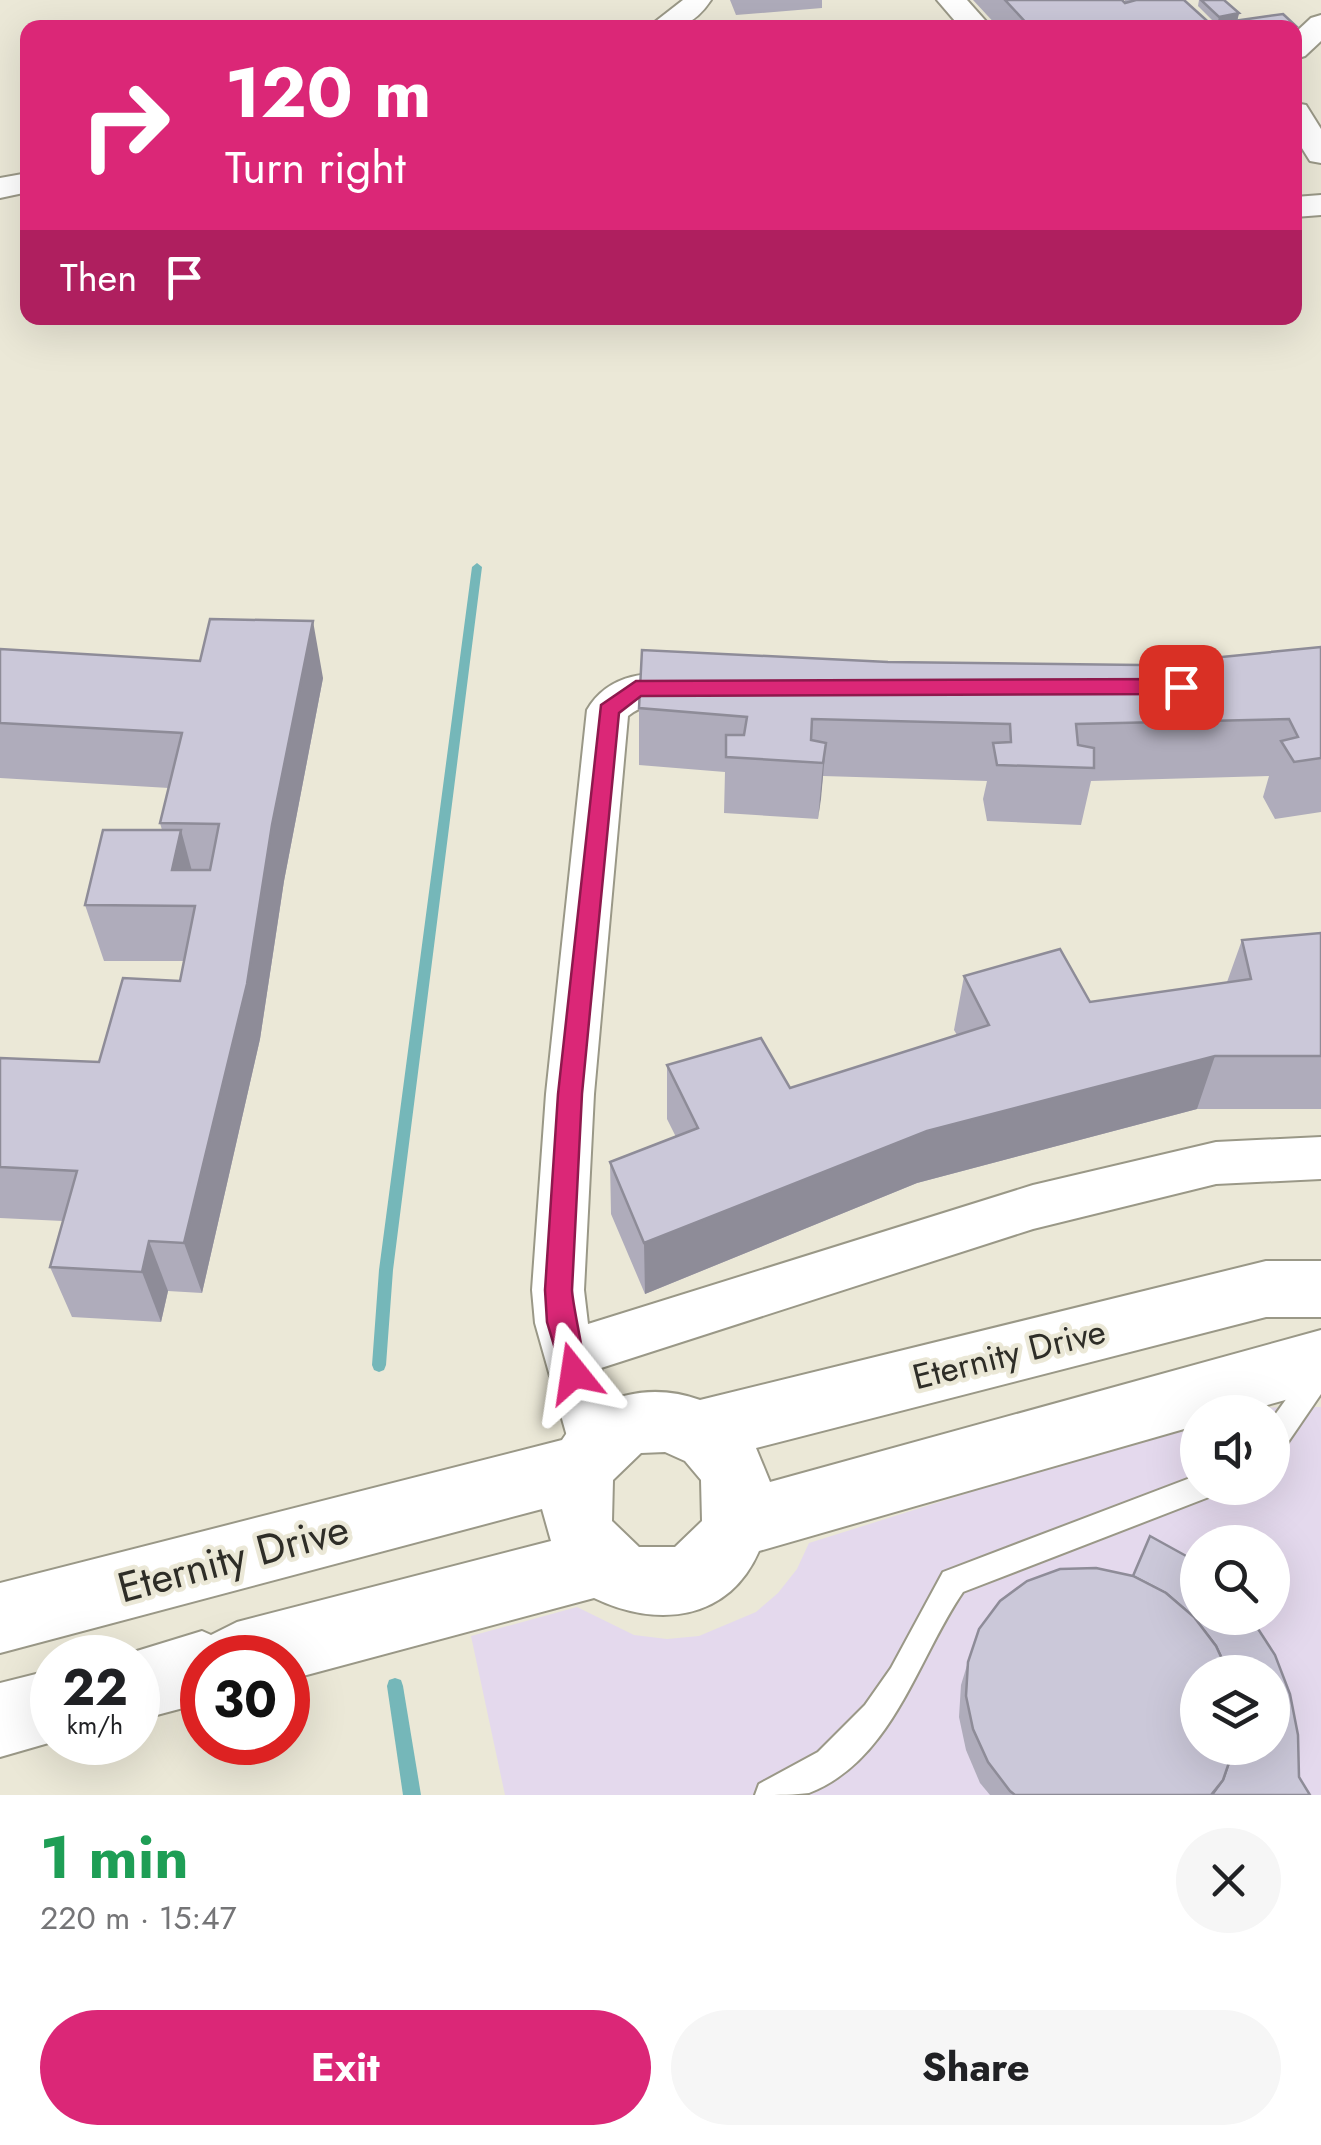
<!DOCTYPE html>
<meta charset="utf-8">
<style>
body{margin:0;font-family:Jost,sans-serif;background:#f6f6f6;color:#202124;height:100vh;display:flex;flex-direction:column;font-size:38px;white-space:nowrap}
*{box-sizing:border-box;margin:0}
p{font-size:32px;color:#757577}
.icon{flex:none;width:55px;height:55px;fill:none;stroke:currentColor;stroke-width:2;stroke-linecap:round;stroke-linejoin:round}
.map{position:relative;height:1795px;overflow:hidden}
.drawer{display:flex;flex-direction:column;background:#fff;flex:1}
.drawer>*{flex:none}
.hud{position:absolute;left:20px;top:20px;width:1282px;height:305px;border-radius:20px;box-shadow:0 10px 40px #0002;background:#db2777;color:#fff;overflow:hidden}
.controls{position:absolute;left:1180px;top:1395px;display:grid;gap:20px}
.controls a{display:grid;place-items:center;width:110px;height:110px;border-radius:50%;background:#fff;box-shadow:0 10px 40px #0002;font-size:50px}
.speed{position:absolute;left:30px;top:1635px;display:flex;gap:20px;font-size:50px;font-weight:700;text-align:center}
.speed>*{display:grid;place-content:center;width:130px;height:130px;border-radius:50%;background:#fff;box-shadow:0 10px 40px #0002;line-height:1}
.speed small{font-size:25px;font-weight:400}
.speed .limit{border:15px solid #d22;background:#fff;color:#111}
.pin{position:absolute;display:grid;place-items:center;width:85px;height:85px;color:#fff;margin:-42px;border-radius:20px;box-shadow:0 5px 15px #0006}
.me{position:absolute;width:110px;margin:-55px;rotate:345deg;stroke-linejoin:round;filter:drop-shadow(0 0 8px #0008)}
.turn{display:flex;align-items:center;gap:35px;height:210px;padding:0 40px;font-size:45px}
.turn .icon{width:130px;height:130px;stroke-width:2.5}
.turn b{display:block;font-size:70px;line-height:85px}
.then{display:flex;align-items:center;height:95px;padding:0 40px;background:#0003;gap:20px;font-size:38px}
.round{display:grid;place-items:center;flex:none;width:105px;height:105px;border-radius:52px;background:#f6f6f6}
.summary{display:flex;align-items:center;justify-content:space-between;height:170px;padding:0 40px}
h1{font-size:60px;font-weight:700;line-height:75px;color:#1e9e55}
.cta{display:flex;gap:20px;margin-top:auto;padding:20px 40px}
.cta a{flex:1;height:115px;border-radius:60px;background:#db2777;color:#fff;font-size:40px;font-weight:700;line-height:115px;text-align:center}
.cta a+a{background:#f6f6f6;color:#202124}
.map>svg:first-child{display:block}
.commercial{fill:#e4d9ed;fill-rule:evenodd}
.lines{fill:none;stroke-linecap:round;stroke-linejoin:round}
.stream{fill:#75b7b9;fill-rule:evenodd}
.service-casing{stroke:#9a9887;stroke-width:4}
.minor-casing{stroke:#9a9887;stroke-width:4}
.tertiary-casing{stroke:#9a9887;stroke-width:4}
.service{fill:#fff;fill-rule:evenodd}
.minor{fill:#fff;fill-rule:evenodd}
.tertiary{fill:#fff;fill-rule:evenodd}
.wall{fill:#afacbb}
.shaded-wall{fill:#8e8c98}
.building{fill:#cbc8d9;stroke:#8e8c98;stroke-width:2.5}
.route{fill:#db2777;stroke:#8e194d;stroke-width:2.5}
.labels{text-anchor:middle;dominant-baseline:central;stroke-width:9;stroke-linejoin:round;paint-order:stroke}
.street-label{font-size:35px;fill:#2e2d27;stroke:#ebe8d7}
.near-street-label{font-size:42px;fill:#2e2d27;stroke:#ebe8d7}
</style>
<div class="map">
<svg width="1321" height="1795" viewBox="0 0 1321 1795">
<rect width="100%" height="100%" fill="#ebe8d7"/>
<!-- commercial -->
<path class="commercial" d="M 1321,1407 L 1321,1795 L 505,1795 L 471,1636 L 577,1607 L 634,1635 L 667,1639 L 699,1636 L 756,1612 L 778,1593 L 797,1569 L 809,1543 L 1197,1421 L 1198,1488 L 1272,1488 L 1272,1412 L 1226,1412 L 1239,1408 ZM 1198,1542 L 1272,1542 L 1272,1618 L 1198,1618 ZM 1198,1672 L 1272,1672 L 1272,1748 L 1198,1748 Z"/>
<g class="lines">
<!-- stream -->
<g class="stream">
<polygon points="477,563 482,567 393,1270 386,1365 384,1370 379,1372 374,1370 372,1365 379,1270 472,567"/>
<polygon points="395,1678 401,1680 403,1686 421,1795 403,1795 387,1686 389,1680"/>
</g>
<defs>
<g id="service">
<polygon points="1321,1360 1321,1394 1282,1451 1272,1455 1272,1419 1312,1363"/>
<path d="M 1198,1475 L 1198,1488 L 1213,1488 L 1209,1497 L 963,1592 C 917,1659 893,1760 809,1793 C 794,1795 771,1795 755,1795 L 759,1784 L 818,1752 L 865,1705 L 891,1668 L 943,1572 Z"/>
</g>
<g id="minor">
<path d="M 683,0 L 711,0 C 693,27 678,28 647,28 Z"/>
<polygon points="937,0 967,0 992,28 961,28"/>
<polygon points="1321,15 1321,41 1305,56 1295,59 1295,33 1311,18"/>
<polygon points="1295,103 1306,105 1321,129 1321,163 1310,161 1295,137"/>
<polygon points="28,173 28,192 0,198 0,178"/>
<polygon points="1321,195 1321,215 1295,217 1295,197"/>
<path d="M 700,673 L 715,677 L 721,687 L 715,697 C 682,707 656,694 628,716 L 594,1094 L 584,1290 L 588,1324 L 1033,1185 L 1216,1142 L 1321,1137 L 1321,1179 L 1216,1184 L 1033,1229 L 601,1368 L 624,1447 L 616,1465 L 597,1473 L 578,1465 L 570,1447 L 535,1323 L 532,1290 L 546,1094 L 587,710 C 612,668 657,673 700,673 Z"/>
</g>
<g id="tertiary">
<path d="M 1266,1261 L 1321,1261 L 1321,1317 L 1266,1317 L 756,1448 L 770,1482 L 1321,1330 L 1321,1390 L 1242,1412 L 1198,1412 L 1198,1425 L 759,1551 C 728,1622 656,1628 594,1598 L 288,1680 L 288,1658 L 202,1658 L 202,1703 L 138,1720 L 138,1658 L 114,1658 L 202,1631 L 211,1635 L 237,1622 L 551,1541 L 542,1509 L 0,1653 L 0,1583 L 562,1440 C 592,1394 651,1382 700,1400 ZM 665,1452 L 685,1461 L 701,1480 L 702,1521 L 675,1547 L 639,1547 L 612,1521 L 613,1480 L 641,1453 Z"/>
<polygon points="52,1670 52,1742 0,1757 0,1683"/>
</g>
</defs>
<!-- service casing -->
<use href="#service" class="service-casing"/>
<!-- minor casing -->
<use href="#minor" class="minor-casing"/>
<!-- tertiary casing -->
<use href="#tertiary" class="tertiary-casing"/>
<!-- service -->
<use href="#service" class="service"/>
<!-- minor -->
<use href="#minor" class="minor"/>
<!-- tertiary -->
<use href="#tertiary" class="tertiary"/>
</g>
<!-- wall -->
<g class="wall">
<polygon points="730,0 822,0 822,8 736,15"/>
<polygon points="973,0 1122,0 1125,3 1125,0 1184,0 1215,28 999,28"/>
<polygon points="1199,0 1224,0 1239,13 1237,21 1296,26 1295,28 1232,28 1233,22 1217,25 1198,6"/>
<polygon points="1321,647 1321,812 1275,819 1263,797 1269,776 1091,781 1081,825 987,821 983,799 987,781 823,776 818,819 724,813 725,772 639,765 639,708 888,662 1141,665"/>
<polygon points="0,649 200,661 323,678 284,881 260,1039 202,1293 168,1291 161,1322 72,1317 50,1267 63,1221 0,1218 0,1058 99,1062 180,981 184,961 104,961 85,905 162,830 160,823 169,788 0,778"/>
<polygon points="1321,933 1321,1109 1197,1109 917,1183 645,1294 611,1214 610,1162 676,1137 667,1119 667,1065 790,1088 957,1035 954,1030 964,976 1090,1002 1227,982 1242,940"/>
<polygon points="968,1662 1299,1777 1310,1795 990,1795 980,1783 966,1750 959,1717 961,1685"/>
</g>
<!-- shaded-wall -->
<g class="shaded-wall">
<polygon points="1239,13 1237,22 1217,25 1219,17"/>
<polygon points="313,621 323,678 284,881 260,1039 202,1293 184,1243"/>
<polygon points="826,743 821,799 818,819 823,763"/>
<polygon points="181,830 196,886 172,870"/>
<polygon points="1215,1056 1197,1109 917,1183 645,1294 644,1243 927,1131"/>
<polygon points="149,1241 168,1291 161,1322 142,1272"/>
</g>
<!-- building -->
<g class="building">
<polygon points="1005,0 1122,0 1125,3 1136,0 1184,0 1215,28 1031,28"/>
<polygon points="1201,0 1224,0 1239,13 1219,17"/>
<polygon points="1283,14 1296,26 1240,28 1234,21"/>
<polygon points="210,619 313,621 272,825 247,984 184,1243 149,1241 142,1272 50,1267 77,1171 0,1167 0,1058 99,1062 123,978 180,981 195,906 85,905 103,830 181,830 172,870 210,870 219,824 160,823 182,733 0,723 0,649 200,661"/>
<polygon points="1321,647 1321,758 1294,762 1281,741 1298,737 1289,719 1076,724 1078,745 1094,748 1094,768 997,765 993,743 1011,742 1010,724 812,719 811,740 826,743 823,763 726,757 726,735 744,735 747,717 639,708 642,650 888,662 1141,665"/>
<polygon points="1321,933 1321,1056 1215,1056 927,1131 644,1243 610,1162 698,1128 667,1065 761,1038 790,1088 989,1025 964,976 1060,949 1090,1002 1251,979 1242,940"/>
<polygon points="1150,1536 1188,1557 1198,1564 1198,1618 1251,1618 1275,1655 1290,1694 1298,1735 1299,1777 1310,1795 1212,1795 1223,1780 1234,1748 1272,1748 1272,1672 1228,1672 1216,1646 1194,1617 1166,1593 1133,1576"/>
<polygon points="1096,1568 1133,1576 1166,1593 1194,1617 1216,1646 1228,1672 1198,1672 1198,1748 1234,1748 1223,1780 1211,1795 1015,1795 1010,1791 988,1762 973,1729 966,1696 968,1662 979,1629 1000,1601 1027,1581 1060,1569"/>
</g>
<!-- route -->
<path class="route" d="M 1181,679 L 1192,687 L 1181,694 L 641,696 L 619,713 L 582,1094 L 572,1290 C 573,1310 589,1371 584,1382 L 574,1385 L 565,1382 L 547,1322 L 545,1290 L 558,1094 L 601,705 L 636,681 Z"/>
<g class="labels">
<!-- street labels -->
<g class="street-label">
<text transform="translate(1009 1354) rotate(-14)">Eternity Drive</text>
</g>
<!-- near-street labels -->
<g class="near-street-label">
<text transform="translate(233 1558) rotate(-15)">Eternity Drive</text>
</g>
</g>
</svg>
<div class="controls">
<a><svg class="icon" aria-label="sound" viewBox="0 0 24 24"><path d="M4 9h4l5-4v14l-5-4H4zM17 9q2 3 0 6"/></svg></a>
<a><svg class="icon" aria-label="search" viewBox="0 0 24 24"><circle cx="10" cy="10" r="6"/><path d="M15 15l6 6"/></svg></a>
<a><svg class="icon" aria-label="layers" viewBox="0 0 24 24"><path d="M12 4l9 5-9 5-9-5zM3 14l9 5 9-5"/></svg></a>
</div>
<div class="speed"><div>22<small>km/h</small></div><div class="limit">30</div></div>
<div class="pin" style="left:1181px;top:687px;background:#d93025"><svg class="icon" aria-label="arrive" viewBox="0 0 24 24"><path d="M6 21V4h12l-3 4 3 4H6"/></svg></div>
<svg class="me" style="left:574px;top:1373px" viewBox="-20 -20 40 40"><path d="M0-17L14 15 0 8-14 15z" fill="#db2777" stroke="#fff" stroke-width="4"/></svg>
<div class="hud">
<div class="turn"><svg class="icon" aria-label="right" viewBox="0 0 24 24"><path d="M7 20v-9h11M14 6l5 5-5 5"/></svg><div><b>120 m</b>Turn right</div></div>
<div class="then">Then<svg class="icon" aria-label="arrive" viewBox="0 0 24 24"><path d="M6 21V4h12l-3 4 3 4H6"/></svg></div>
</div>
</div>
<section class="drawer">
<div class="summary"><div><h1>1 min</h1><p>220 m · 15:47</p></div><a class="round"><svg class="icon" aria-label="close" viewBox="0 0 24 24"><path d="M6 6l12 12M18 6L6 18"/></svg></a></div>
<div class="cta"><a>Exit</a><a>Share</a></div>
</section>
